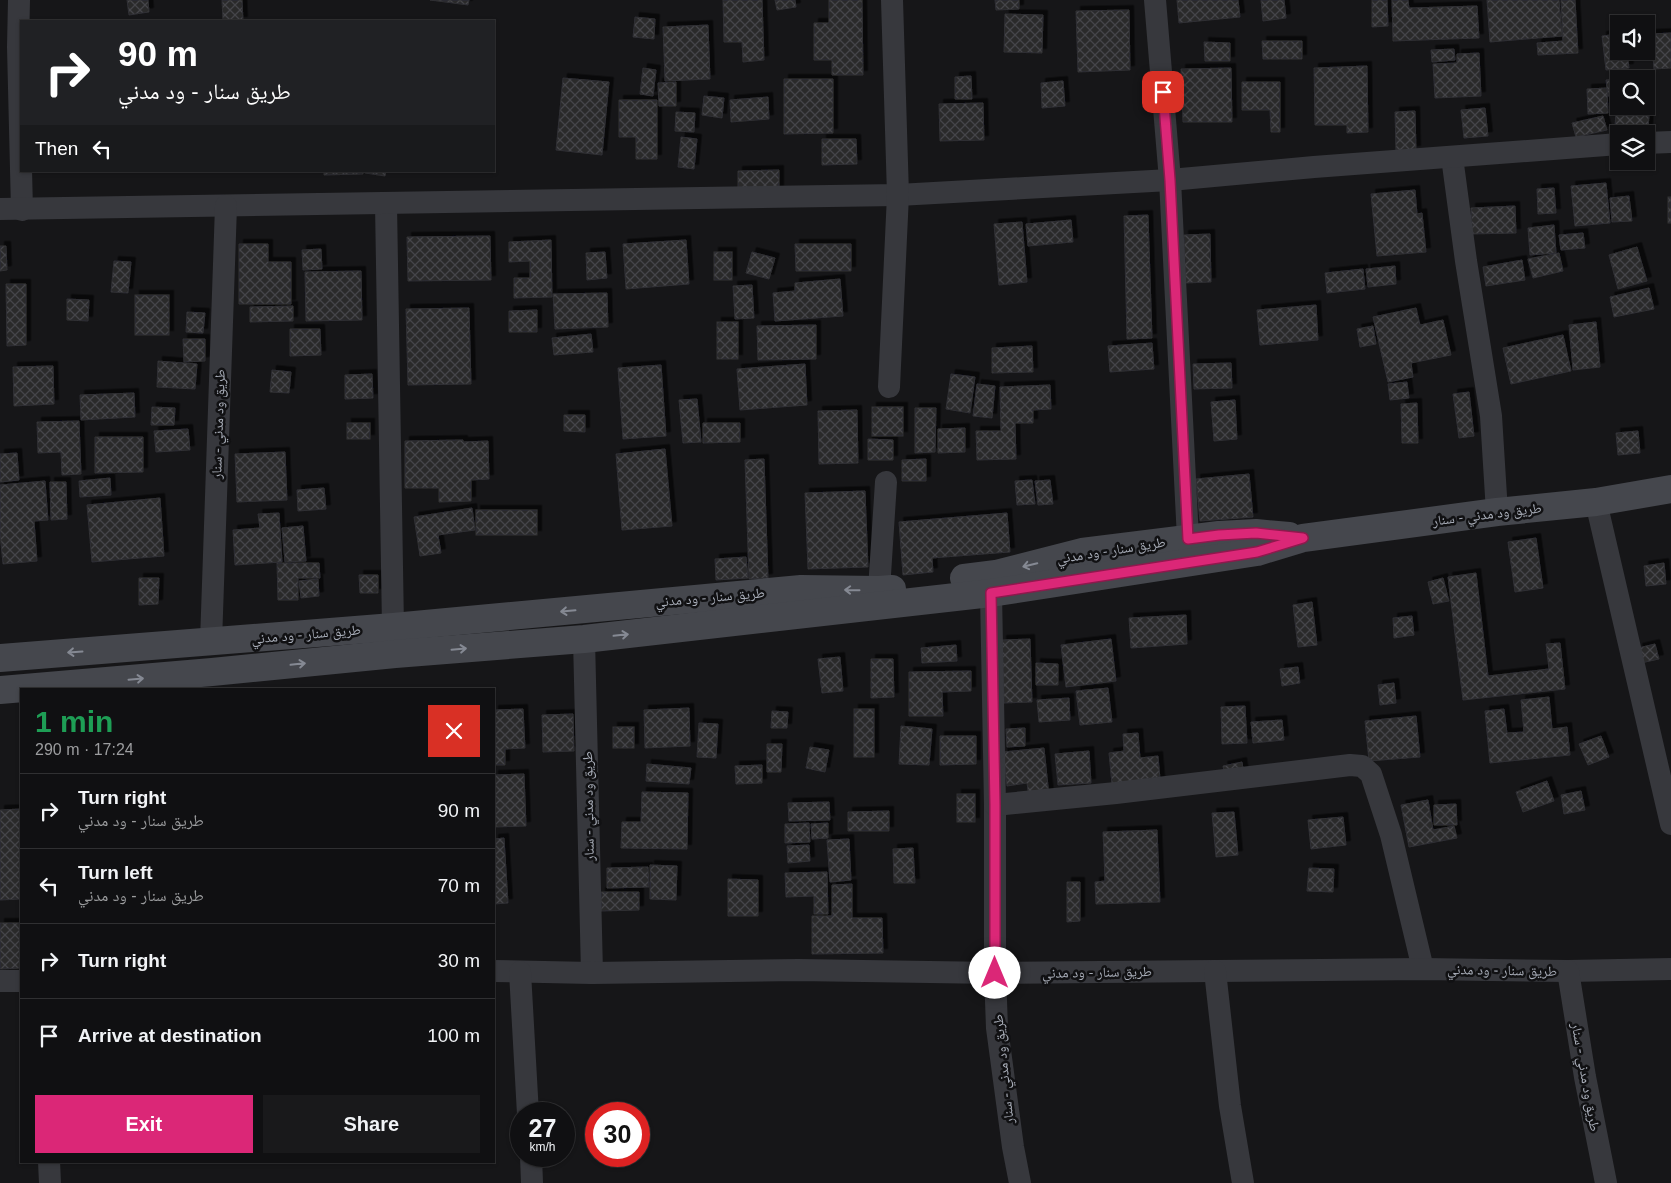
<!DOCTYPE html>
<meta charset="utf-8">
<style>
body{margin:0;font-family:Helvetica,"Noto Naskh Arabic",sans-serif;background:#19191b;color:#f1f3f6;height:100vh;display:flex;flex-direction:column;font-size:19px;white-space:nowrap}
*{box-sizing:border-box;margin:0}
p{font-size:16px;color:#9c9d9f}
.icon{flex:none;width:28px;height:28px;fill:none;stroke:currentColor;stroke-width:2;stroke-linecap:round;stroke-linejoin:round}
.map{position:relative;flex:1;overflow:hidden}
.panel{position:absolute;left:20px;top:688px;width:475px;height:475px;display:flex;flex-direction:column;background:#101012;border-radius:0px;box-shadow:0 1px 4px #0004,0 0 0 1px #303032}
.panel>*{flex:none}
.guide{position:absolute;left:20px;top:20px;width:475px;height:152px;border-radius:0px;box-shadow:0 1px 4px #0004,0 0 0 1px #303032;background:#202124;color:#fff;overflow:hidden}
.controls{position:absolute;left:1610px;top:15px;display:grid;gap:10px}
.controls a{display:grid;place-items:center;width:45px;height:45px;border-radius:0px;background:#101012;box-shadow:0 1px 4px #0004,0 0 0 1px #303032;font-size:25px}
.speed{position:absolute;left:510px;top:1102px;display:flex;gap:10px;font-size:25px;font-weight:700;text-align:center}
.speed>*{display:grid;place-content:center;width:65px;height:65px;border-radius:50%;background:#101012;box-shadow:0 1px 4px #0004,0 0 0 1px #303032;line-height:1}
.speed small{font-size:12px;font-weight:400}
.speed .limit{border:8px solid #d22;background:#fff;color:#111}
.pin{position:absolute;display:grid;place-items:center;width:42px;height:42px;color:#fff;margin:-21px;border-radius:10px;box-shadow:0 2px 8px #0006}
.me{position:absolute;width:55px;margin:-28px;rotate:0deg;stroke-linejoin:round;filter:drop-shadow(0 0 4px #0008)}
.turn{display:flex;align-items:center;gap:18px;height:105px;padding:0 15px;font-size:22px}
.turn .icon{width:65px;height:65px;stroke-width:2.5}
.turn b{display:block;font-size:35px;line-height:42px}
.then{display:flex;align-items:center;height:48px;padding:0 15px;background:#0003;gap:10px;font-size:19px}
.round{display:grid;place-items:center;flex:none;width:52px;height:52px;border-radius:0px;background:#19191b}
.head{display:flex;align-items:center;justify-content:space-between;height:85px;padding:0 15px}
h1{font-size:30px;font-weight:700;line-height:38px;color:#1e9e55}
.primary-button{display:flex;gap:10px;margin-top:auto;padding:10px 15px}
.primary-button a{flex:1;height:58px;border-radius:0px;background:#db2777;color:#fff;font-size:20px;font-weight:700;line-height:58px;text-align:center}
.primary-button a+a{background:#19191b;color:#f1f3f6}
ul{padding:0;list-style:none}
li{display:flex;align-items:center;gap:15px;height:75px;padding:0 15px;border-top:1px solid #303032}
li div{flex:1}
li b{display:block;font-size:19px}
li em{font-style:normal}
.map>svg:first-child{display:block}
.building{fill:url(#building-cross-hatch);stroke:#303034;filter:url(#shadow)}
.lines{fill:none;stroke-linecap:round;stroke-linejoin:round}
.street{stroke:#37383d;stroke-width:22}
.secondary{stroke:#45474d;stroke-width:28}
.oneway{stroke:#858993}
.route-casing{stroke:#8e194d;stroke-width:12}
.route{stroke:#db2777;stroke-width:9}
.labels{text-anchor:middle;dominant-baseline:central;stroke-width:5;stroke-linejoin:round;paint-order:stroke}
.street-label{font-size:14px;fill:#a8adb8;stroke:#111113}
</style>
<div class="map">
<svg width="1671" height="1183" viewBox="0 0 1671 1183">
<defs>
<pattern id="building-cross-hatch" width="8" height="8" patternUnits="userSpaceOnUse" patternTransform="scale(1.25)"><rect width="8" height="8" fill="#29292c"/><path d="M0 0l8 8M0 8l8-8" fill="none" stroke="#454548"/></pattern>
<filter id="shadow"><feDropShadow dx="4.5" dy="-4.5" stdDeviation="0" flood-color="#0009"/></filter>
</defs>
<rect width="100%" height="100%" fill="#161618"/>
<!-- building -->
<g class="building">
<polygon points="127,0 148,0 149,12 129,15"/>
<polygon points="222,0 242,0 243,21 223,21"/>
<polygon points="430,0 469,0 468,5"/>
<polygon points="723,0 762,0 764,60 743,62 742,42 724,42"/>
<polygon points="775,0 795,0 796,7 777,10"/>
<polygon points="829,0 862,0 863,75 832,75 832,60 814,60 814,23 829,23"/>
<polygon points="995,0 1019,0 1019,9 996,10"/>
<polygon points="1177,0 1238,0 1240,17 1179,23"/>
<polygon points="1261,0 1284,0 1286,18 1263,21"/>
<polygon points="1372,0 1387,0 1388,26 1372,27"/>
<polygon points="1392,0 1408,0 1409,8 1477,6 1479,38 1393,41"/>
<polygon points="1487,0 1559,0 1562,36 1490,42"/>
<polygon points="1561,0 1575,0 1578,53 1538,55 1537,43 1563,41"/>
<polygon points="1129,10 1130,70 1078,72 1076,11"/>
<polygon points="1005,14 1043,15 1042,53 1004,52"/>
<polygon points="635,17 655,19 654,39 633,37"/>
<polygon points="708,25 710,79 665,81 663,27"/>
<polygon points="1671,33 1671,68 1654,69 1651,34"/>
<polygon points="1619,34 1619,51 1627,51 1629,68 1606,70 1602,36"/>
<polygon points="1262,41 1302,41 1302,59 1263,59"/>
<polygon points="1204,42 1230,43 1230,61 1205,61"/>
<polygon points="1454,49 1455,60 1432,62 1431,50"/>
<polygon points="1479,53 1481,96 1435,98 1433,64 1457,63 1457,54"/>
<polygon points="1367,66 1368,132 1347,133 1347,125 1315,125 1314,68"/>
<polygon points="643,68 656,70 653,96 640,94"/>
<polygon points="1231,68 1232,122 1183,122 1181,69"/>
<polygon points="971,76 972,99 955,99 955,77"/>
<polygon points="563,78 609,82 602,155 556,150"/>
<polygon points="784,79 833,79 833,133 784,134"/>
<polygon points="1619,79 1619,95 1608,96 1606,80"/>
<polygon points="1063,81 1065,106 1042,108 1041,83"/>
<polygon points="676,82 676,106 659,106 658,83"/>
<polygon points="1242,82 1280,82 1280,132 1271,132 1270,110 1242,110"/>
<polygon points="1607,88 1608,113 1588,114 1587,89"/>
<polygon points="704,96 724,98 722,118 702,115"/>
<polygon points="768,97 769,119 731,122 730,100"/>
<polygon points="1617,97 1619,97 1619,106 1646,106 1646,100 1650,100 1648,129 1615,126"/>
<polygon points="619,100 657,100 657,159 636,159 636,137 619,137"/>
<polygon points="983,103 984,140 940,141 939,104"/>
<polygon points="1485,108 1488,136 1464,138 1461,110"/>
<polygon points="1415,111 1416,150 1396,151 1395,112"/>
<polygon points="676,112 695,113 694,132 675,131"/>
<polygon points="1603,116 1607,130 1576,137 1572,123"/>
<polygon points="681,137 697,139 694,169 678,167"/>
<polygon points="822,139 856,139 857,164 822,165"/>
<polygon points="779,170 779,190 738,191 738,171"/>
<polygon points="324,171 363,171 363,174 324,175"/>
<polygon points="366,171 386,171 385,176 365,173"/>
<polygon points="1606,183 1610,223 1575,226 1571,186"/>
<polygon points="1554,188 1556,213 1538,214 1537,189"/>
<polygon points="1415,190 1417,214 1422,213 1426,252 1377,256 1371,194"/>
<polygon points="1629,196 1632,221 1612,222 1610,198"/>
<rect x="1668" y="197" width="3" height="26"/>
<polygon points="1515,206 1516,233 1472,234 1471,208"/>
<polygon points="1148,215 1152,338 1127,339 1124,216"/>
<polygon points="1071,220 1073,242 1028,246 1026,224"/>
<polygon points="1022,222 1027,282 999,285 994,224"/>
<polygon points="1554,225 1556,253 1530,255 1528,228"/>
<polygon points="1583,233 1585,248 1561,250 1559,235"/>
<polygon points="1210,234 1211,282 1185,283 1184,235"/>
<polygon points="490,236 491,280 408,281 407,237"/>
<polygon points="551,240 552,297 514,298 514,278 530,278 530,261 509,262 509,242"/>
<polygon points="686,240 689,284 626,289 623,244"/>
<polygon points="239,244 268,244 268,262 291,262 291,304 239,304"/>
<polygon points="795,244 851,244 851,271 796,271"/>
<polygon points="0,246 6,246 7,270 0,271"/>
<polygon points="1637,247 1647,281 1618,289 1609,255"/>
<polygon points="321,249 322,269 303,270 302,250"/>
<polygon points="605,252 607,278 587,280 586,253"/>
<rect x="714" y="252" width="18" height="28"/>
<polygon points="752,252 775,258 769,279 746,273"/>
<polygon points="1559,253 1563,271 1533,278 1528,259"/>
<polygon points="1522,260 1525,280 1486,286 1483,267"/>
<polygon points="114,261 131,262 128,293 111,292"/>
<polygon points="1395,266 1396,284 1368,287 1366,269"/>
<polygon points="1363,269 1365,289 1327,293 1325,273"/>
<polygon points="361,271 362,320 306,321 305,272"/>
<polygon points="840,279 843,316 775,321 773,293 795,291 795,283"/>
<polygon points="6,284 26,284 26,345 7,346"/>
<polygon points="752,285 754,318 735,319 733,286"/>
<polygon points="1649,288 1654,309 1614,317 1610,297"/>
<polygon points="607,293 608,327 555,329 553,294"/>
<rect x="135" y="295" width="34" height="40"/>
<polygon points="67,299 89,300 88,321 67,320"/>
<polygon points="1316,305 1318,340 1260,345 1257,310"/>
<polygon points="293,306 293,321 250,322 250,307"/>
<polygon points="469,308 471,384 408,385 406,309"/>
<polygon points="1416,308 1420,325 1443,320 1451,355 1411,363 1413,377 1388,382 1373,317"/>
<polygon points="537,310 537,332 509,332 509,311"/>
<polygon points="187,312 205,313 203,333 186,332"/>
<rect x="717" y="322" width="21" height="37"/>
<polygon points="1596,322 1600,367 1573,370 1569,325"/>
<polygon points="816,325 816,359 758,360 757,326"/>
<polygon points="1373,326 1376,344 1360,347 1357,329"/>
<polygon points="290,329 320,329 321,355 290,356"/>
<polygon points="591,334 593,352 554,355 552,338"/>
<polygon points="1563,335 1571,371 1511,384 1503,348"/>
<polygon points="183,339 205,339 205,361 184,362"/>
<polygon points="1152,343 1154,369 1110,372 1108,346"/>
<polygon points="1032,346 1033,372 992,373 992,348"/>
<polygon points="158,361 197,364 195,389 157,387"/>
<polygon points="1231,363 1232,388 1194,389 1193,364"/>
<polygon points="805,364 807,405 740,410 737,369"/>
<polygon points="661,365 666,436 623,439 618,368"/>
<polygon points="53,366 54,404 14,406 13,367"/>
<polygon points="272,370 291,372 289,393 270,392"/>
<polygon points="372,374 373,398 345,399 345,375"/>
<polygon points="951,374 975,377 970,413 946,409"/>
<polygon points="1407,382 1409,398 1390,400 1388,384"/>
<polygon points="977,384 995,386 992,418 973,416"/>
<polygon points="1050,385 1051,409 1033,410 1033,423 1015,423 1016,459 977,460 976,431 1001,431 1000,387"/>
<polygon points="1469,392 1474,436 1459,438 1453,394"/>
<polygon points="134,393 135,417 81,420 80,395"/>
<polygon points="697,399 701,442 683,443 679,400"/>
<polygon points="1235,400 1237,439 1214,441 1211,402"/>
<polygon points="1417,403 1418,443 1402,443 1401,404"/>
<polygon points="152,407 175,408 174,425 151,425"/>
<rect x="872" y="407" width="31" height="29"/>
<polygon points="915,408 936,408 935,452 915,453"/>
<polygon points="857,410 858,463 819,464 818,411"/>
<polygon points="564,415 585,415 585,432 564,431"/>
<polygon points="79,421 81,474 62,475 61,452 38,453 37,422"/>
<rect x="347" y="423" width="23" height="16"/>
<polygon points="703,423 740,423 740,442 703,443"/>
<polygon points="965,428 965,452 938,453 938,429"/>
<polygon points="188,429 190,450 156,452 154,431"/>
<polygon points="1638,431 1640,453 1618,455 1616,433"/>
<polygon points="95,437 143,437 143,472 95,473"/>
<polygon points="868,439 893,440 893,460 868,460"/>
<polygon points="463,440 463,442 488,441 489,479 471,480 471,501 439,502 439,488 405,488 405,441"/>
<polygon points="665,449 672,526 622,530 616,454"/>
<polygon points="285,452 287,500 237,502 235,454"/>
<polygon points="17,453 19,480 0,482 0,454"/>
<polygon points="764,459 768,578 749,579 745,460"/>
<polygon points="926,459 926,481 902,481 902,460"/>
<polygon points="1249,474 1253,517 1200,521 1196,479"/>
<polygon points="110,478 111,495 80,497 79,481"/>
<polygon points="1032,480 1035,504 1017,505 1015,481"/>
<polygon points="1050,480 1053,504 1038,505 1035,481"/>
<polygon points="45,481 48,520 34,521 37,561 3,564 0,533 0,485"/>
<polygon points="50,482 66,482 67,519 51,520"/>
<polygon points="324,488 326,509 298,511 297,490"/>
<polygon points="865,491 868,567 808,569 805,493"/>
<polygon points="160,498 164,556 92,562 87,505"/>
<polygon points="472,508 475,530 438,535 441,553 420,556 414,517"/>
<rect x="476" y="510" width="61" height="25"/>
<polygon points="279,513 282,562 235,565 233,530 260,528 258,514"/>
<polygon points="1007,513 1010,552 932,558 933,572 903,575 899,522"/>
<polygon points="303,526 306,561 285,562 282,528"/>
<polygon points="1536,538 1543,588 1515,592 1508,542"/>
<polygon points="746,557 748,578 716,580 715,559"/>
<polygon points="277,563 319,563 320,578 298,578 298,600 278,600"/>
<polygon points="1664,563 1666,584 1646,586 1644,566"/>
<polygon points="1476,573 1488,676 1549,669 1546,644 1560,643 1565,689 1463,700 1448,577"/>
<polygon points="359,575 378,575 378,593 360,593"/>
<polygon points="139,578 159,578 158,604 139,605"/>
<polygon points="1443,578 1449,601 1433,604 1428,582"/>
<polygon points="318,579 319,596 301,598 299,581"/>
<polygon points="1312,602 1317,645 1298,647 1293,605"/>
<polygon points="1186,615 1187,644 1131,648 1129,618"/>
<polygon points="1412,616 1414,635 1394,638 1393,618"/>
<polygon points="1030,639 1032,702 1004,703 1002,640"/>
<polygon points="1111,639 1116,681 1066,687 1061,645"/>
<polygon points="1655,644 1659,659 1641,663 1638,648"/>
<polygon points="956,645 957,661 922,663 921,648"/>
<polygon points="840,657 843,691 822,693 818,659"/>
<polygon points="871,659 893,659 894,697 871,698"/>
<polygon points="1036,663 1058,664 1058,685 1036,685"/>
<polygon points="1298,667 1300,683 1282,686 1280,669"/>
<polygon points="971,671 971,691 942,692 943,716 909,716 909,672"/>
<polygon points="1394,683 1396,703 1380,705 1378,685"/>
<polygon points="1108,688 1112,722 1080,725 1076,691"/>
<polygon points="1549,697 1552,729 1567,727 1570,755 1490,763 1485,711 1504,709 1507,733 1524,732 1521,700"/>
<polygon points="1069,698 1070,720 1039,722 1037,700"/>
<polygon points="1245,706 1247,743 1222,744 1221,707"/>
<polygon points="689,708 690,746 645,748 644,710"/>
<polygon points="523,709 525,748 505,749 505,765 494,765 494,710"/>
<rect x="854" y="709" width="20" height="48"/>
<polygon points="772,711 788,712 787,728 771,728"/>
<polygon points="573,714 574,751 543,752 542,715"/>
<polygon points="1416,716 1420,757 1369,761 1365,721"/>
<polygon points="1282,720 1284,740 1253,743 1251,722"/>
<polygon points="699,723 718,724 716,758 697,757"/>
<polygon points="901,726 932,729 929,765 899,764"/>
<rect x="613" y="727" width="21" height="21"/>
<polygon points="1025,728 1025,746 1007,747 1006,729"/>
<polygon points="1138,733 1140,758 1158,756 1161,791 1113,795 1109,753 1124,751 1123,734"/>
<polygon points="940,736 976,736 976,764 940,765"/>
<polygon points="1601,736 1609,757 1588,765 1579,744"/>
<polygon points="767,744 782,744 781,772 767,772"/>
<polygon points="810,747 829,750 825,772 806,768"/>
<polygon points="1044,748 1049,796 1029,798 1027,783 1007,786 1003,752"/>
<polygon points="1089,751 1091,783 1058,785 1055,754"/>
<polygon points="1242,762 1245,781 1226,784 1223,766"/>
<polygon points="647,764 691,768 689,784 646,781"/>
<polygon points="762,765 762,783 736,784 735,766"/>
<polygon points="524,774 526,826 494,827 494,775"/>
<polygon points="1547,781 1554,801 1523,812 1516,792"/>
<polygon points="1581,791 1585,810 1564,814 1561,795"/>
<polygon points="642,792 688,793 687,849 621,848 622,822 641,822"/>
<rect x="957" y="794" width="18" height="28"/>
<polygon points="1428,800 1433,830 1454,826 1457,838 1409,847 1401,805"/>
<polygon points="829,802 830,820 789,821 788,803"/>
<polygon points="1456,804 1457,825 1434,825 1434,805"/>
<polygon points="21,809 21,899 0,900 0,810"/>
<polygon points="889,811 889,831 848,831 848,812"/>
<polygon points="1234,812 1238,855 1216,857 1212,813"/>
<polygon points="1343,817 1346,845 1311,849 1308,820"/>
<polygon points="809,823 810,842 785,843 785,824"/>
<polygon points="828,823 828,838 812,839 811,824"/>
<polygon points="1157,830 1160,902 1096,904 1095,882 1105,881 1103,832"/>
<polygon points="504,838 508,903 494,904 494,839"/>
<polygon points="849,839 851,880 830,882 827,840"/>
<polygon points="809,845 810,861 788,863 787,846"/>
<polygon points="913,848 915,883 894,883 893,849"/>
<polygon points="650,865 677,866 676,900 650,899"/>
<polygon points="648,867 649,887 607,888 607,868"/>
<polygon points="1309,868 1334,869 1333,892 1307,891"/>
<polygon points="827,872 828,914 814,914 814,896 786,897 785,873"/>
<polygon points="728,879 758,880 758,916 728,916"/>
<polygon points="1067,882 1080,882 1080,921 1067,922"/>
<polygon points="852,884 852,918 882,918 883,953 812,954 812,916 832,916 832,885"/>
<polygon points="601,892 639,892 639,910 601,911"/>
<polygon points="0,923 21,923 21,968 0,969"/>
</g>
<g class="lines">
<!-- street -->
<g class="street">
<polyline points="19,0 18,47 22,210"/>
<polyline points="1155,0 1170,180 1188,539"/>
<polyline points="1646,143 1671,142"/>
<polyline points="1452,157 1466,261 1491,416 1497,512"/>
<polyline points="386,204 393,627"/>
<polyline points="0,209 898,195 1170,180 1314,167 1619,144"/>
<polyline points="889,387 898,195 892,0"/>
<polyline points="1596,502 1671,824"/>
<polyline points="879,590 886,482"/>
<polyline points="991,593 995,805 995,973 997,1028 1013,1147 1020,1183"/>
<polyline points="584,639 592,973"/>
<polyline points="211,642 226,206"/>
<polyline points="995,805 1116,793 1350,765 1362,766 1371,774 1391,835 1423,969"/>
<polyline points="494,971 592,973 798,970 995,973 1423,969 1568,971 1671,969"/>
<polyline points="1215,971 1230,1106 1243,1183"/>
<polyline points="1568,971 1585,1077 1606,1183"/>
<polyline points="520,972 528,1114"/>
<polyline points="0,981 21,981"/>
<polyline points="531,1156 532,1183"/>
<polyline points="49,1161 50,1183"/>
</g>
<!-- secondary -->
<g class="secondary">
<polyline points="964,578 996,574 1082,552 1219,535 1256,533 1289,536"/>
<polyline points="0,658 393,627 801,589 879,590 892,589"/>
<polyline points="0,690 212,672 395,654 584,639 991,593 1257,552 1303,538 1497,512 1596,502 1671,489"/>
</g>
</g>
<!-- one-way arrows -->
<defs><path id="oneway-shaft" d="M-6 0H5M1.5-3L5.5 0L1.5 3" fill="none" stroke-width="1.6" stroke-linecap="round" stroke-linejoin="round" transform="scale(1.25)"/></defs>
<g class="oneway">
<use href="#oneway-shaft" transform="translate(1030 565) rotate(166)"/>
<use href="#oneway-shaft" transform="translate(852 590) rotate(-179)"/>
<use href="#oneway-shaft" transform="translate(568 611) rotate(175)"/>
<use href="#oneway-shaft" transform="translate(621 635) rotate(-6)"/>
<use href="#oneway-shaft" transform="translate(459 649) rotate(-5)"/>
<use href="#oneway-shaft" transform="translate(75 652) rotate(176)"/>
<use href="#oneway-shaft" transform="translate(298 664) rotate(-6)"/>
<use href="#oneway-shaft" transform="translate(136 679) rotate(-5)"/>
</g>
<g class="lines">
<defs>
<polyline id="route" points="995,973 995,805 991,593 1257,552 1303,538 1256,533 1219,535 1188,539 1170,180 1163,92"/>
</defs>
<!-- route casing -->
<use href="#route" class="route-casing"/>
<!-- route -->
<use href="#route" class="route"/>
</g>
<g class="labels">
<!-- street labels -->
<g class="street-label">
<text transform="translate(218 424) rotate(-88)">طريق ود مدني - سنار</text>
<text transform="translate(1487 514) rotate(-7)">طريق ود مدني - سنار</text>
<text transform="translate(1111 550) rotate(-9)">طريق سنار - ود مدني</text>
<text transform="translate(710 597) rotate(-5)">طريق سنار - ود مدني</text>
<text transform="translate(306 634) rotate(-5)">طريق سنار - ود مدني</text>
<text transform="translate(588 806) rotate(-91)">طريق ود مدني - سنار</text>
<text transform="translate(1502 970) rotate(1)">طريق سنار - ود مدني</text>
<text transform="translate(1097 972) rotate(-1)">طريق سنار - ود مدني</text>
<text transform="translate(1003 1069) rotate(-96)">طريق ود مدني - سنار</text>
<text transform="translate(1586 1077) rotate(80)">طريق ود مدني - سنار</text>
</g>
</g>
</svg>
<div class="controls">
<a><svg class="icon" aria-label="sound" viewBox="0 0 24 24"><path d="M4 9h4l5-4v14l-5-4H4zM17 9q2 3 0 6"/></svg></a>
<a><svg class="icon" aria-label="search" viewBox="0 0 24 24"><circle cx="10" cy="10" r="6"/><path d="M15 15l6 6"/></svg></a>
<a><svg class="icon" aria-label="layers" viewBox="0 0 24 24"><path d="M12 4l9 5-9 5-9-5zM3 14l9 5 9-5"/></svg></a>
</div>
<div class="speed"><div>27<small>km/h</small></div><div class="limit">30</div></div>
<div class="pin" style="left:1163px;top:92px;background:#d93025"><svg class="icon" aria-label="arrive" viewBox="0 0 24 24"><path d="M6 21V4h12l-3 4 3 4H6"/></svg></div>
<svg class="me" style="left:995px;top:973px" viewBox="-20 -20 40 40"><circle r="19" fill="#fff"/><path d="M0-13L10 11 0 6-10 11z" fill="#db2777"/></svg>
<div class="guide">
<div class="turn"><svg class="icon" aria-label="right" viewBox="0 0 24 24"><path d="M7 20v-9h11M14 6l5 5-5 5"/></svg><div><b>90 m</b>طريق سنار - ود مدني</div></div>
<div class="then">Then<svg class="icon" aria-label="left" viewBox="0 0 24 24"><path d="M17 20v-9H6M10 6l-5 5 5 5"/></svg></div>
</div>
<section class="panel">
<div class="head"><div><h1>1 min</h1><p>290 m · 17:24</p></div><a class="round" style="background:#d93025;color:#fff"><svg class="icon" aria-label="close" viewBox="0 0 24 24"><path d="M6 6l12 12M18 6L6 18"/></svg></a></div>
<ul>
<li><svg class="icon" aria-label="right" viewBox="0 0 24 24"><path d="M7 20v-9h11M14 6l5 5-5 5"/></svg><div><b>Turn right</b><p>طريق سنار - ود مدني</p></div><em>90 m</em></li>
<li><svg class="icon" aria-label="left" viewBox="0 0 24 24"><path d="M17 20v-9H6M10 6l-5 5 5 5"/></svg><div><b>Turn left</b><p>طريق سنار - ود مدني</p></div><em>70 m</em></li>
<li><svg class="icon" aria-label="right" viewBox="0 0 24 24"><path d="M7 20v-9h11M14 6l5 5-5 5"/></svg><div><b>Turn right</b></div><em>30 m</em></li>
<li><svg class="icon" aria-label="arrive" viewBox="0 0 24 24"><path d="M6 21V4h12l-3 4 3 4H6"/></svg><div><b>Arrive at destination</b></div><em>100 m</em></li>
</ul>
<div class="primary-button"><a>Exit</a><a>Share</a></div>
</section>
</div>
